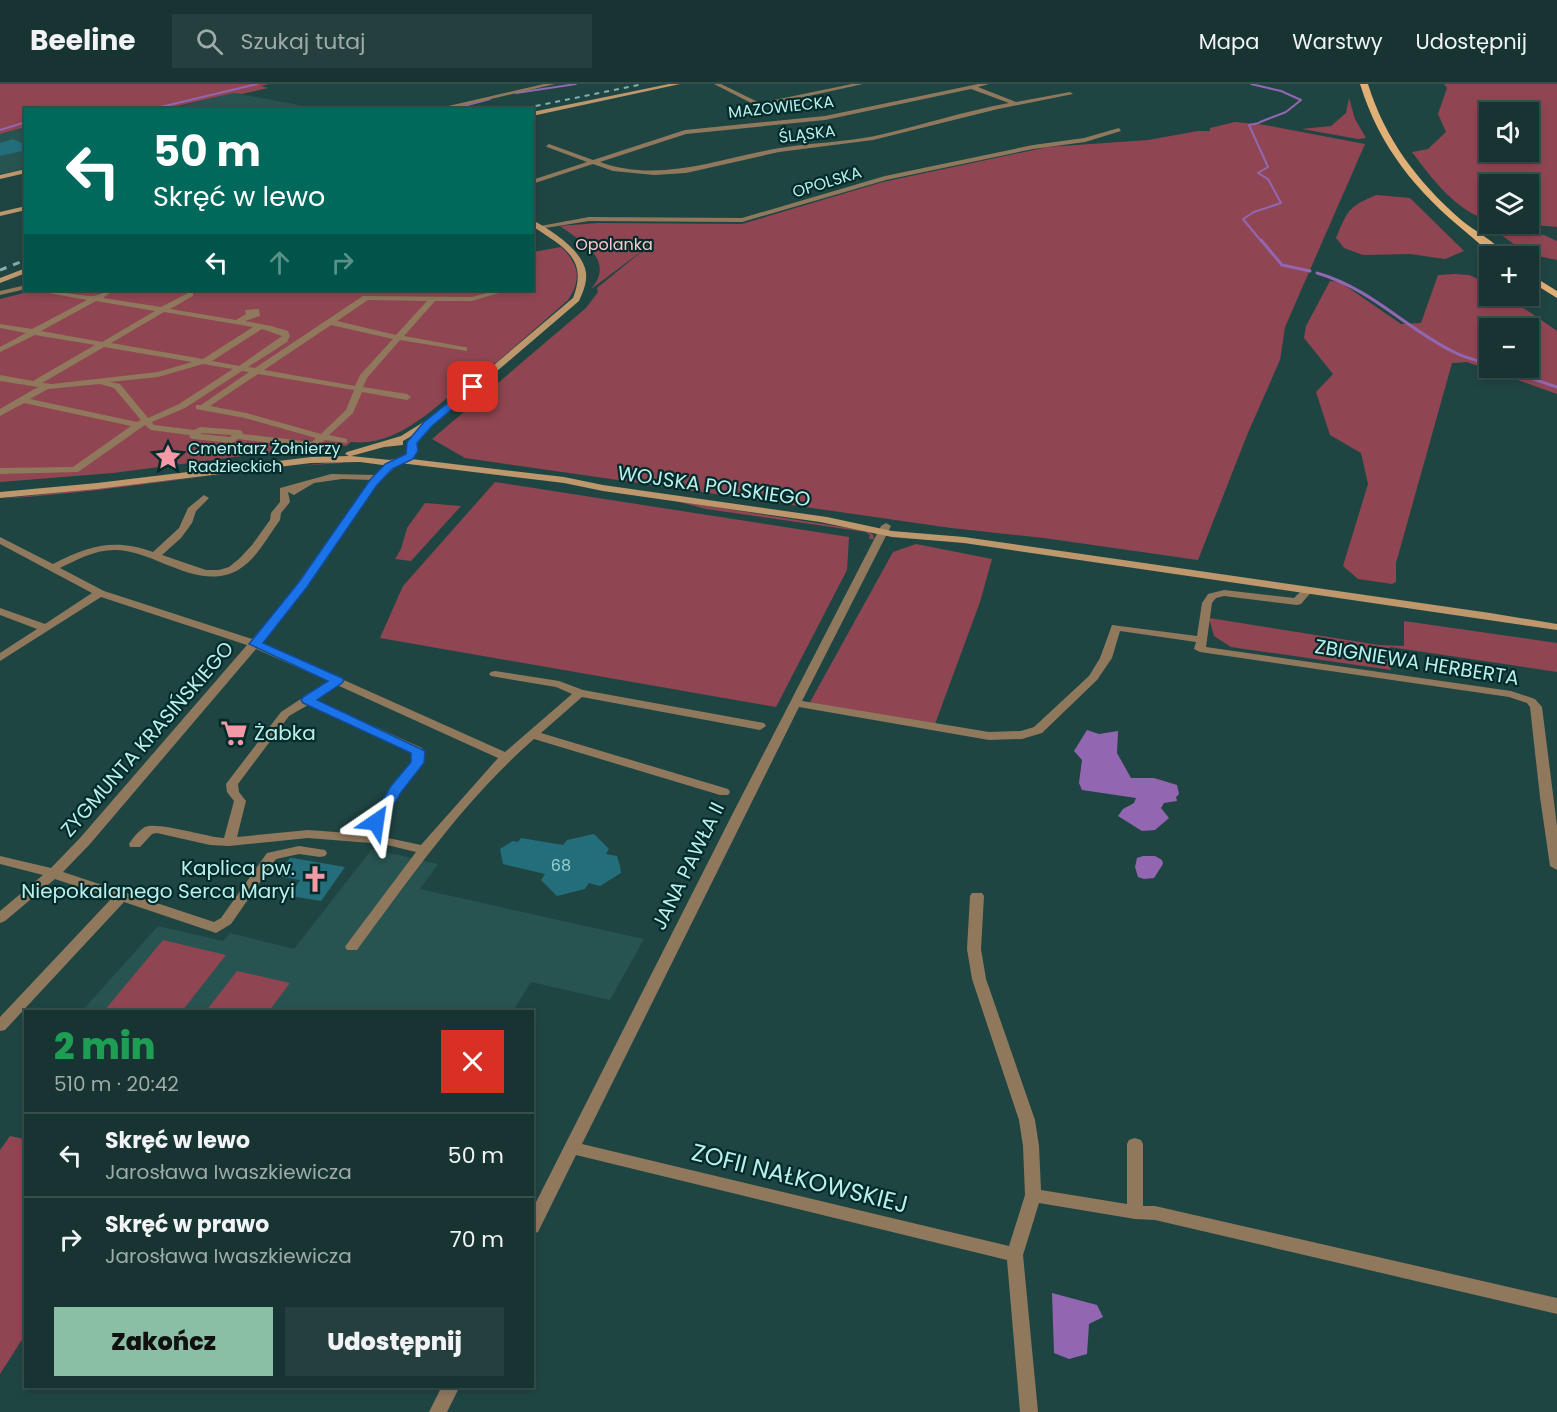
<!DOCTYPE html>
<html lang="pl">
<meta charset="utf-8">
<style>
body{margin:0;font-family:Poppins,sans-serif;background:#243f3e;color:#f1f3f6;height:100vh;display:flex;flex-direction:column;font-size:22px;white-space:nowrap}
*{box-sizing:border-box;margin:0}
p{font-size:20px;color:#9eaaac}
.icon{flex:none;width:33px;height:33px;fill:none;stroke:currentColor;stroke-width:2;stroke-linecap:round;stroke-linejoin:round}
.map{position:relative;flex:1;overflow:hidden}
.sheet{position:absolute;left:24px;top:926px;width:510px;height:378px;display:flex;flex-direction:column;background:#173432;border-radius:0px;box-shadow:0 3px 9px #0003,0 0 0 2px #364f4d}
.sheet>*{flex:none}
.top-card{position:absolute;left:24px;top:24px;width:510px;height:183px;border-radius:0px;box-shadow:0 3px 9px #0003,0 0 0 2px #364f4d;background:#00695c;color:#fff;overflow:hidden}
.controls{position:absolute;left:1479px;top:18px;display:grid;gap:12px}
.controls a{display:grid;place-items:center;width:60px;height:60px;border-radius:0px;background:#173432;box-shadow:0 3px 9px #0003,0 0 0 2px #364f4d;font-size:30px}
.pin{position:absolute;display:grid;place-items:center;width:51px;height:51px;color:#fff;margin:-26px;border-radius:12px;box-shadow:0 3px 9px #0006}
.me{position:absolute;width:66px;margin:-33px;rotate:32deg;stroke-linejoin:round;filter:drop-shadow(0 0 4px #0008)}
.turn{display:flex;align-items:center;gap:21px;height:126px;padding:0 30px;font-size:27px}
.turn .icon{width:78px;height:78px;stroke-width:2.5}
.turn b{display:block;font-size:42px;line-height:51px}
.lanes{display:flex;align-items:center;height:57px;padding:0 30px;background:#0003;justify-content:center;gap:30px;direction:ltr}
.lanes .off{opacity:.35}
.round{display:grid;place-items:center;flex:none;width:63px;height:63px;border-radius:0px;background:#243f3e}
.head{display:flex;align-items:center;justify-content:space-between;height:102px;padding:0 30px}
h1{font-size:36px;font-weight:800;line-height:45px;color:#1e9e55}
.button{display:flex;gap:12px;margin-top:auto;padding:12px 30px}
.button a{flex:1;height:69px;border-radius:0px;background:#8abfa5;color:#111;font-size:24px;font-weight:800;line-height:69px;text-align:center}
.button a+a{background:#243f3e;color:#f1f3f6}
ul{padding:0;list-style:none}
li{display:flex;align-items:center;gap:18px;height:84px;padding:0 30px;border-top:2px solid #364f4d}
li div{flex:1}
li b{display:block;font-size:22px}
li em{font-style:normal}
header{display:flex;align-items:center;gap:36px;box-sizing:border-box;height:84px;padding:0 30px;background:#173432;border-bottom:2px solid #364f4d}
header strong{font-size:28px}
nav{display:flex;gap:33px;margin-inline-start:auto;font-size:21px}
.search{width:420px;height:54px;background:#243f3e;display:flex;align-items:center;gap:15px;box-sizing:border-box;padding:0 21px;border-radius:0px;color:#9eaaac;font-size:22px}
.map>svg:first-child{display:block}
.built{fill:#275350}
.green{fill:#904652;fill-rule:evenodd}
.water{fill:#9366b2}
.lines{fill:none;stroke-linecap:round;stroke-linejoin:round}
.stream-far1{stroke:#9366b2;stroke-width:2}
.stream{stroke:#9366b2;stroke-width:3}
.building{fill:#246e7b}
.street{fill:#90785d;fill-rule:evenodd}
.secondary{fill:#be986c;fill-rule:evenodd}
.primary{fill:#e1b077;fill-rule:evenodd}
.rail-far1{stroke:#80afad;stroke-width:2;stroke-dasharray:5 5;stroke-linecap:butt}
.rail{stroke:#80afad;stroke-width:3;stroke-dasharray:7 7;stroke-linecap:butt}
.route{fill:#1a73e8;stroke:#114b97;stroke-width:1.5}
.labels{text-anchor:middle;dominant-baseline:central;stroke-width:4.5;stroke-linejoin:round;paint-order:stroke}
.far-street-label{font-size:16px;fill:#baefec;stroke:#022b2a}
.far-park-label{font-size:16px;fill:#fcc7cd;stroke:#022b2a}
.far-poi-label{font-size:16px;fill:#baefec;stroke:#022b2a;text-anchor:start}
.number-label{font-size:16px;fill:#94cfd0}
.street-label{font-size:20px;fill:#baefec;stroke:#022b2a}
.poi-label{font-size:20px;fill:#baefec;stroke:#022b2a;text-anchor:start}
.near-street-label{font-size:24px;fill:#baefec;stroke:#022b2a}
</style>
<header>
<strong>Beeline</strong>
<div class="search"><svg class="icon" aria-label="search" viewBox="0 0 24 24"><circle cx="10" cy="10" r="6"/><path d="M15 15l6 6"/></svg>Szukaj tutaj</div>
<nav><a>Mapa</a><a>Warstwy</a><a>Udostępnij</a></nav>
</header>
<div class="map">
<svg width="1557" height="1328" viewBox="0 0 1557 1328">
<rect width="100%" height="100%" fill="#1f4543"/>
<!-- built -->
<g class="built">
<polygon points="234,9 294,20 315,25 164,26"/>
<polygon points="25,43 25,85 0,90 0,50"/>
<polygon points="372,765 438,780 420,805 644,855 610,916 531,898 513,927 82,927 158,842 223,857 230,849 294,865"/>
</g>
<!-- green -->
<g class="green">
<polygon points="0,0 269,0 261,2 268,4 242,10 234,9 164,25 26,26 25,43 0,50"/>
<path d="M 1444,0 L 1557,0 L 1557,143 L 1524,140 L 1528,140 L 1528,100 L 1490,100 L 1489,135 C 1460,132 1428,90 1412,68 L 1428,65 L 1446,48 L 1438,30 L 1447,4 ZM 1490,28 L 1528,28 L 1528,68 L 1490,68 Z"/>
<polygon points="1349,14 1355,35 1366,54 1358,55 1302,45 1331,42 1346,29"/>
<path d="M 1235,38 L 1265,41 L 1365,60 L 1285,243 L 1280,276 L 1247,351 L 1198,476 L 1044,454 L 951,444 L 465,374 L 432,355 L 586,224 L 598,208 L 597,204 L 646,164 L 591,205 C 616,176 582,158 560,142 L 598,139 L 742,140 L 883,98 L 1048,63 L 1148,56 L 1198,47 L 1210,47 L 1210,44 Z"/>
<path d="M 1376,111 L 1410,114 L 1464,167 L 1445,175 L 1410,170 L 1363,171 L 1344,164 L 1336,154 C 1348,126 1348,123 1376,111 Z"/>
<polygon points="1518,150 1544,151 1557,157 1557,176 1528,170 1501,151"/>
<path d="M 561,163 C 579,180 582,195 568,216 L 496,279 L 483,282 C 446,313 402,364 351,358 L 346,362 L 331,360 L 326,366 L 296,365 L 113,389 L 0,398 L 0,215 L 36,206 L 532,206 L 533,177 L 537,175 L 533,173 L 533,168 Z"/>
<path d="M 1454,190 L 1469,191 L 1489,200 L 1490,212 L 1506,212 L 1557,247 L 1557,310 L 1467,278 L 1452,279 L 1396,479 L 1396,498 L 1392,500 L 1358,495 L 1343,482 L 1368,400 L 1361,369 L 1330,351 L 1316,308 L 1333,290 L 1304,254 L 1306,242 L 1330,197 L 1340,198 L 1401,240 L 1421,239 L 1438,191 ZM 1490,244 L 1528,244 L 1528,284 L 1490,284 Z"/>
<path d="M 346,377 L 341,379 C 227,386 114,408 0,415 Z"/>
<polygon points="495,398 849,453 847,486 776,623 380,554 403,502"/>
<polygon points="676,417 868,447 873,451 874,455 869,455 870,451 866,448 706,425"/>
<polygon points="425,419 461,422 411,477 395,475 401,465 407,444"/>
<polygon points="916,460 992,475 980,518 935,640 809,620 893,468"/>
<polygon points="1209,534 1379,561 1404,562 1404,537 1557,559 1557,588 1390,563 1391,586 1231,563 1214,552"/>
<polygon points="163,856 226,871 182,927 104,927"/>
<polygon points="237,887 290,899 269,927 206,927"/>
<polygon points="10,1052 25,1055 25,1251 0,1290 0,1066"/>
</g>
<!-- water -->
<g class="water">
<polygon points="1087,646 1099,650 1118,647 1117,669 1131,694 1154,694 1177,701 1179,710 1176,713 1177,717 1164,719 1161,724 1169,734 1155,746 1142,747 1118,732 1123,725 1134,719 1136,714 1082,706 1079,699 1082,676 1074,667"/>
<polygon points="1143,772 1155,772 1162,776 1163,780 1154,794 1144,795 1138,793 1135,783 1137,774"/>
<polygon points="1052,1209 1097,1221 1103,1233 1089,1240 1087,1270 1069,1275 1054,1269"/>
</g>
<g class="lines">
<!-- stream-far1 -->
<g class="stream-far1">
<polyline points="1251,0 1281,7 1301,16 1286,28 1260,38"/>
<polyline points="516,9 576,0"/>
<polyline points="148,26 257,0"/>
<polyline points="449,26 490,15"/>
<polyline points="1259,39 1249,41 1268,83 1258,89 1268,95 1281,119 1254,128 1243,135 1262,158"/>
<polyline points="0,46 26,38"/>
</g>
<!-- stream -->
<g class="stream">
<polyline points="1261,156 1282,181 1310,187"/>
<path d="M 1317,189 C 1372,205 1405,244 1454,268 C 1465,274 1478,277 1490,280"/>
<polyline points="1500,284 1557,303"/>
</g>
</g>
<!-- building -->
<g class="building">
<polygon points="13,55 26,61 26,66 0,72 0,59"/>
<polygon points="594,750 609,765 606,770 617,772 620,782 621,789 600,802 589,799 585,805 557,812 541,796 545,790 503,780 500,765 513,757 518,758 521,754 563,761 567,756"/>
<polygon points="290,774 292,774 345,783 321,817 290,812 300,796 276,792"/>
</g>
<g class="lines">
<!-- street -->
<g class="street">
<polygon points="544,0 555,0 444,26 431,26"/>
<polygon points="714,0 721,0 760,19 852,0 863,0 759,23"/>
<path d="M 978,0 L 989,0 L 978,3 L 1016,18 L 1070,8 L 1073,10 L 998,25 L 873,56 L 779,68 L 686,89 L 654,91 L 613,87 L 593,80 L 532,100 L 532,96 L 587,78 L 547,63 L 546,62 L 549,60 L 593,76 L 685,46 L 825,32 ZM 971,5 L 1009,19 C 964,27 920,42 875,52 C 844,58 811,59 780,64 C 720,74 660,100 600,78 L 686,50 L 825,36 Z"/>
<polygon points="1119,44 1121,47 1085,58 1033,65 886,96 742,138 589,137 539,145 535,143 589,133 742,134 885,92 1033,61 1084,54"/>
<polygon points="532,194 537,196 532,199"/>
<polygon points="26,201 26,205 0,211 0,207"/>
<path d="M 40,206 C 57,206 76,212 92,212 C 100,212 106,206 114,206 L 103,214 L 161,223 L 190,208 L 193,208 L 193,212 L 170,225 L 236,236 L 246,230 L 245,226 L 259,225 L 260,232 L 245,237 L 271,242 L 288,247 L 290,252 L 287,258 L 248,283 L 255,284 L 363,212 L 472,213 L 498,206 L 509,206 L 472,217 L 435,217 L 404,252 L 464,263 L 467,263 L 467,267 L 400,256 L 367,294 L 363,303 L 407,310 L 411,313 L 407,316 L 362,308 L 353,329 L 329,351 L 347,355 L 347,359 L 325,356 L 320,360 L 331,362 L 331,366 L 238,355 L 232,359 L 193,355 L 190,354 L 189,351 L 151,346 L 145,341 L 78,388 L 0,390 L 0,384 L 73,383 L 131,342 L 24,319 L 0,332 L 0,325 L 38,303 L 0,297 L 0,291 L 33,297 L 95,261 L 35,251 L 0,268 L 0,263 L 26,249 L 0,244 L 0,240 L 32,245 L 87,216 L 43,208 ZM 368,216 L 427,217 L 396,251 L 337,237 ZM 96,217 L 155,227 L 102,258 L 41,247 ZM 164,228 L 253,243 L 203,275 L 111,259 ZM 331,241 L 393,255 L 360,291 L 355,302 L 264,286 ZM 262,245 L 282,252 L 239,282 L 212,277 ZM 104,263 L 192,278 L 158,288 L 52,300 L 42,299 ZM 203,280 L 233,285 L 179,320 L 148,334 L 120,300 L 110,298 L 158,293 ZM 242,287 L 249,288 L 201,321 L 196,321 L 196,325 L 245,334 L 316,354 L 312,358 L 243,350 L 242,347 L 239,346 L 200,343 L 194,346 L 154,341 L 152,338 L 185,324 ZM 258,290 L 354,306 L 346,326 L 321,350 L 246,329 L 210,322 ZM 100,300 L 114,304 L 141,336 L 137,338 L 30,315 L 48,305 ZM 202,349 L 232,351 L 230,353 L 201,350 Z"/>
<path d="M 396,375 L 401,378 L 399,380 L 376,401 L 289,526 L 261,559 L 505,668 L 572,610 L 556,603 L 491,592 L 489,590 L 491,588 L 495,587 L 559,597 L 583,606 L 764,639 L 766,642 L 760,646 L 582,613 L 541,649 L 728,705 L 730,708 L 728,711 L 720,711 L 534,655 C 465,715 411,793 357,866 L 347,866 L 345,863 L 347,860 L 416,768 L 383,760 L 308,754 L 229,762 L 210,761 L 157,749 L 152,750 L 140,763 L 130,763 L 129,760 C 132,755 139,746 145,743 C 157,737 206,753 224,754 L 234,717 L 227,708 L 226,700 L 281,628 L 328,597 L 256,565 L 90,760 L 63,788 L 214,838 L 221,834 L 267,769 L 299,762 L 325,766 L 327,769 L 325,772 L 320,773 L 299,770 L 276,775 L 231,840 L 216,849 L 124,818 L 5,946 L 0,947 L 0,933 L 112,814 L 55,795 L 5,837 L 0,839 L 0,827 L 43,791 L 0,780 L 0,772 L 51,784 L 80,754 L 247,561 L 101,513 L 0,577 L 0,569 L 37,545 L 0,531 L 0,524 L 45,540 L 92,509 L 0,460 L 0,453 L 53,480 C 88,462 114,454 153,468 L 179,444 L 188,424 L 204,411 L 209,414 L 196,427 L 192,439 L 181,454 L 162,471 L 206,486 L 219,486 L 229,483 L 240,474 L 252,461 L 270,436 L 271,429 L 280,418 L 280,404 L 331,390 L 376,391 ZM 342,395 L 371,396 L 281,522 L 252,555 L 104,507 L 60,484 C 78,475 97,465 117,466 C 157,468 199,508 238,486 C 256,476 268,452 280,436 L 281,429 L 290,418 L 288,408 L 294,411 L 314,399 ZM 337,601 L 498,674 L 421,761 L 374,751 L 401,707 L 423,679 L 424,667 L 422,664 L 316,616 ZM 308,621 L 412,669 L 411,679 L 392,702 L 362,750 L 308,746 L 237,753 L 246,717 L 239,708 L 238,700 L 289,632 Z"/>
<polygon points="886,439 891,442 802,617 989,648 1021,647 1034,643 1089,592 1100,574 1112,541 1197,552 1202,519 1208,510 1224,506 1294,514 1304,504 1308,503 1313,506 1301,520 1297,521 1224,512 1216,514 1212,519 1206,563 1511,607 1535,615 1542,623 1557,742 1557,786 1550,782 1540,713 1530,623 1527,619 1509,613 1200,568 1194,565 1196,558 1120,547 1112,574 1097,596 1042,649 1022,655 989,656 799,623 582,1060 1009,1162 1025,1111 1023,1062 1019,1036 972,895 967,865 970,812 972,809 982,809 984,812 981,865 986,895 1035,1036 1039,1062 1041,1106 1127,1120 1127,1060 1129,1056 1135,1054 1141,1056 1143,1060 1143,1122 1155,1122 1557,1214 1557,1230 1155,1136 1135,1135 1039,1119 1023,1171 1038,1328 1020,1328 1007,1176 576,1071 538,1148 532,1150 532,1126 734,727 881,442"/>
<polygon points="442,1302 460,1302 447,1328 429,1328"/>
</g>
<!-- secondary -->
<g class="secondary">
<polygon points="669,0 680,0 532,32 532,28"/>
<polygon points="26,85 26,89 0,95 0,91"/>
<polygon points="26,122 26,126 0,132 0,128"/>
<path d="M 532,136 C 550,145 584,167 586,189 C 587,199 583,208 579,217 L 441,335 L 403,357 L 403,361 L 384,363 L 351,372 L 390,376 L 403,373 L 413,364 L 418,367 L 411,375 L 564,393 L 603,401 L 827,433 L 892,447 L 964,453 L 1490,529 L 1557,540 L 1557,546 L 964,459 L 892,453 L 820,438 L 603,407 L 564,399 L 400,379 L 390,382 L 360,378 L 311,379 L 97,405 L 0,414 L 0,408 L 97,399 L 311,373 L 349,372 L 345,370 L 347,368 L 401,352 L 435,331 L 573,214 C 589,174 562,162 532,142 Z"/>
<polygon points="26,184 26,189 0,199 0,194"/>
</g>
<!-- primary -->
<g class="primary">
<path d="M 1360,0 L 1368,0 C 1385,55 1417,97 1460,135 C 1474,147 1497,158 1506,172 C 1491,172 1479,159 1467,149 C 1416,107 1380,64 1360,0 Z"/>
<polygon points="1528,189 1557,207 1557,214 1528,196"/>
</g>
<!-- rail-far1 -->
<polyline class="rail-far1" points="516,26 643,0"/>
<!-- rail -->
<polyline class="rail" points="0,186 26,176"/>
</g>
<!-- route -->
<polygon class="route" points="470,301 478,303 432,342 417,359 418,367 413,375 392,385 377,401 307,503 263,559 342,594 344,596 342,599 317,616 425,667 424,679 402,707 381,741 376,742 369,738 391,702 411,678 411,669 303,619 301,616 303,613 328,597 249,560 299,498 370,396 385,380 406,370 407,358 424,338"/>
<!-- icons -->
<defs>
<symbol id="sight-bare" viewBox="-9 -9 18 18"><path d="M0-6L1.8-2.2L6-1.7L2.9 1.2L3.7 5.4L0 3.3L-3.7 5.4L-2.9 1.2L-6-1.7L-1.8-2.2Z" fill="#f49aa6" stroke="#022b2a" stroke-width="2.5" paint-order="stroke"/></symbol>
<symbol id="supermarket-bare" viewBox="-9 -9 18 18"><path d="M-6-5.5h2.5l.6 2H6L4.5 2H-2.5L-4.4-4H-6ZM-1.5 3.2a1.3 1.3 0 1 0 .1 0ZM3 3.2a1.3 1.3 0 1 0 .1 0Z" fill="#f49aa6" stroke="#022b2a" stroke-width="2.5" paint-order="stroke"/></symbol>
<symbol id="church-bare" viewBox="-9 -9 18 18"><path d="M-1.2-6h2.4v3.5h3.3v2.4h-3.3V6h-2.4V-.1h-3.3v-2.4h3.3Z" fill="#f49aa6" stroke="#022b2a" stroke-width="2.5" paint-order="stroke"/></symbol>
</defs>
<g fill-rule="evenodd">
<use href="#sight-bare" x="149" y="354" width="38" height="38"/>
<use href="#supermarket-bare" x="215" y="630" width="38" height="38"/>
<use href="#church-bare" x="296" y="776" width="38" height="38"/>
</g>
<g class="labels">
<!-- far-street labels -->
<g class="far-street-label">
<text transform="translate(781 23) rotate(-6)">MAZOWIECKA</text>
<text transform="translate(807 50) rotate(-7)">ŚLĄSKA</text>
<text transform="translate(827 98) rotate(-17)">OPOLSKA</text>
</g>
<!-- far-park labels -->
<g class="far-park-label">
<text x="614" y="160">Opolanka</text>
</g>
<!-- far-poi labels -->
<g class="far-poi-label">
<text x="188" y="364">Cmentarz Żołnierzy<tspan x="188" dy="18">Radzieckich</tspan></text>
</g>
<!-- number labels -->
<g class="number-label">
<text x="561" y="781">68</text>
</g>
<!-- street labels -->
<g class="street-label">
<text transform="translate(714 402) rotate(8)">WOJSKA POLSKIEGO</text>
<text transform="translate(1417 578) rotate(9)">ZBIGNIEWA HERBERTA</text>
<text transform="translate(147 655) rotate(-49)">ZYGMUNTA KRASIŃSKIEGO</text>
<text transform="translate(688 782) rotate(-64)">JANA PAWŁA II</text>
</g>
<!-- poi labels -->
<g class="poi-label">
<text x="254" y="649">Żabka</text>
<text x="295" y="784" text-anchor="end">Kaplica pw.<tspan x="295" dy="23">Niepokalanego Serca Maryi</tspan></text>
</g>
<!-- near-street labels -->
<g class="near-street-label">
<text transform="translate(800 1094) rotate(14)">ZOFII NAŁKOWSKIEJ</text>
</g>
</g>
</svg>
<div class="controls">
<a><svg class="icon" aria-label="sound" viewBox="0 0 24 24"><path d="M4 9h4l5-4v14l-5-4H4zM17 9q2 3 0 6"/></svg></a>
<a><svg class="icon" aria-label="layers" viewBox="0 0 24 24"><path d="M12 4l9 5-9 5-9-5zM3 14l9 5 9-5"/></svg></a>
<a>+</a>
<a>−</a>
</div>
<div class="pin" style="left:473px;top:303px;background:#d93025"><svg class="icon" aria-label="arrive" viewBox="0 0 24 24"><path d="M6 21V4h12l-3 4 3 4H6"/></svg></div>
<svg class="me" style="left:376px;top:738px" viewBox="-20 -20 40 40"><path d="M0-17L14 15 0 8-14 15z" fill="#1a73e8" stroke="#fff" stroke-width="4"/></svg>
<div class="top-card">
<div class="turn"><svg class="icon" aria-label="left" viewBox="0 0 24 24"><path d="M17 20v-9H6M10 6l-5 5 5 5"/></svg><div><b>50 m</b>Skręć w lewo</div></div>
<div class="lanes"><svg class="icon" aria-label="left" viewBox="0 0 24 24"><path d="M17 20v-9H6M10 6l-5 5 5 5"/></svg><svg class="icon off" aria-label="ahead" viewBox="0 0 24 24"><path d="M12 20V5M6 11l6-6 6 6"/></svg><svg class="icon off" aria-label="right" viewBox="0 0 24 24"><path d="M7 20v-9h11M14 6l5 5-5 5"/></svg></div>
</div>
<section class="sheet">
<div class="head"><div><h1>2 min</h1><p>510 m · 20:42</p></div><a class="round" style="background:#d93025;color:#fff"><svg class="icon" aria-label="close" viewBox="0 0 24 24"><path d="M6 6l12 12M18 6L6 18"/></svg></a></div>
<ul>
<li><svg class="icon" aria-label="left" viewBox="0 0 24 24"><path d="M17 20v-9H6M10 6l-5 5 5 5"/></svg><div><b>Skręć w lewo</b><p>Jarosława Iwaszkiewicza</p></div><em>50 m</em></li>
<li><svg class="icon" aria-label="right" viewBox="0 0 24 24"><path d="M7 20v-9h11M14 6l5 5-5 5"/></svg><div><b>Skręć w prawo</b><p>Jarosława Iwaszkiewicza</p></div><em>70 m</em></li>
</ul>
<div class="button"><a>Zakończ</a><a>Udostępnij</a></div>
</section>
</div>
